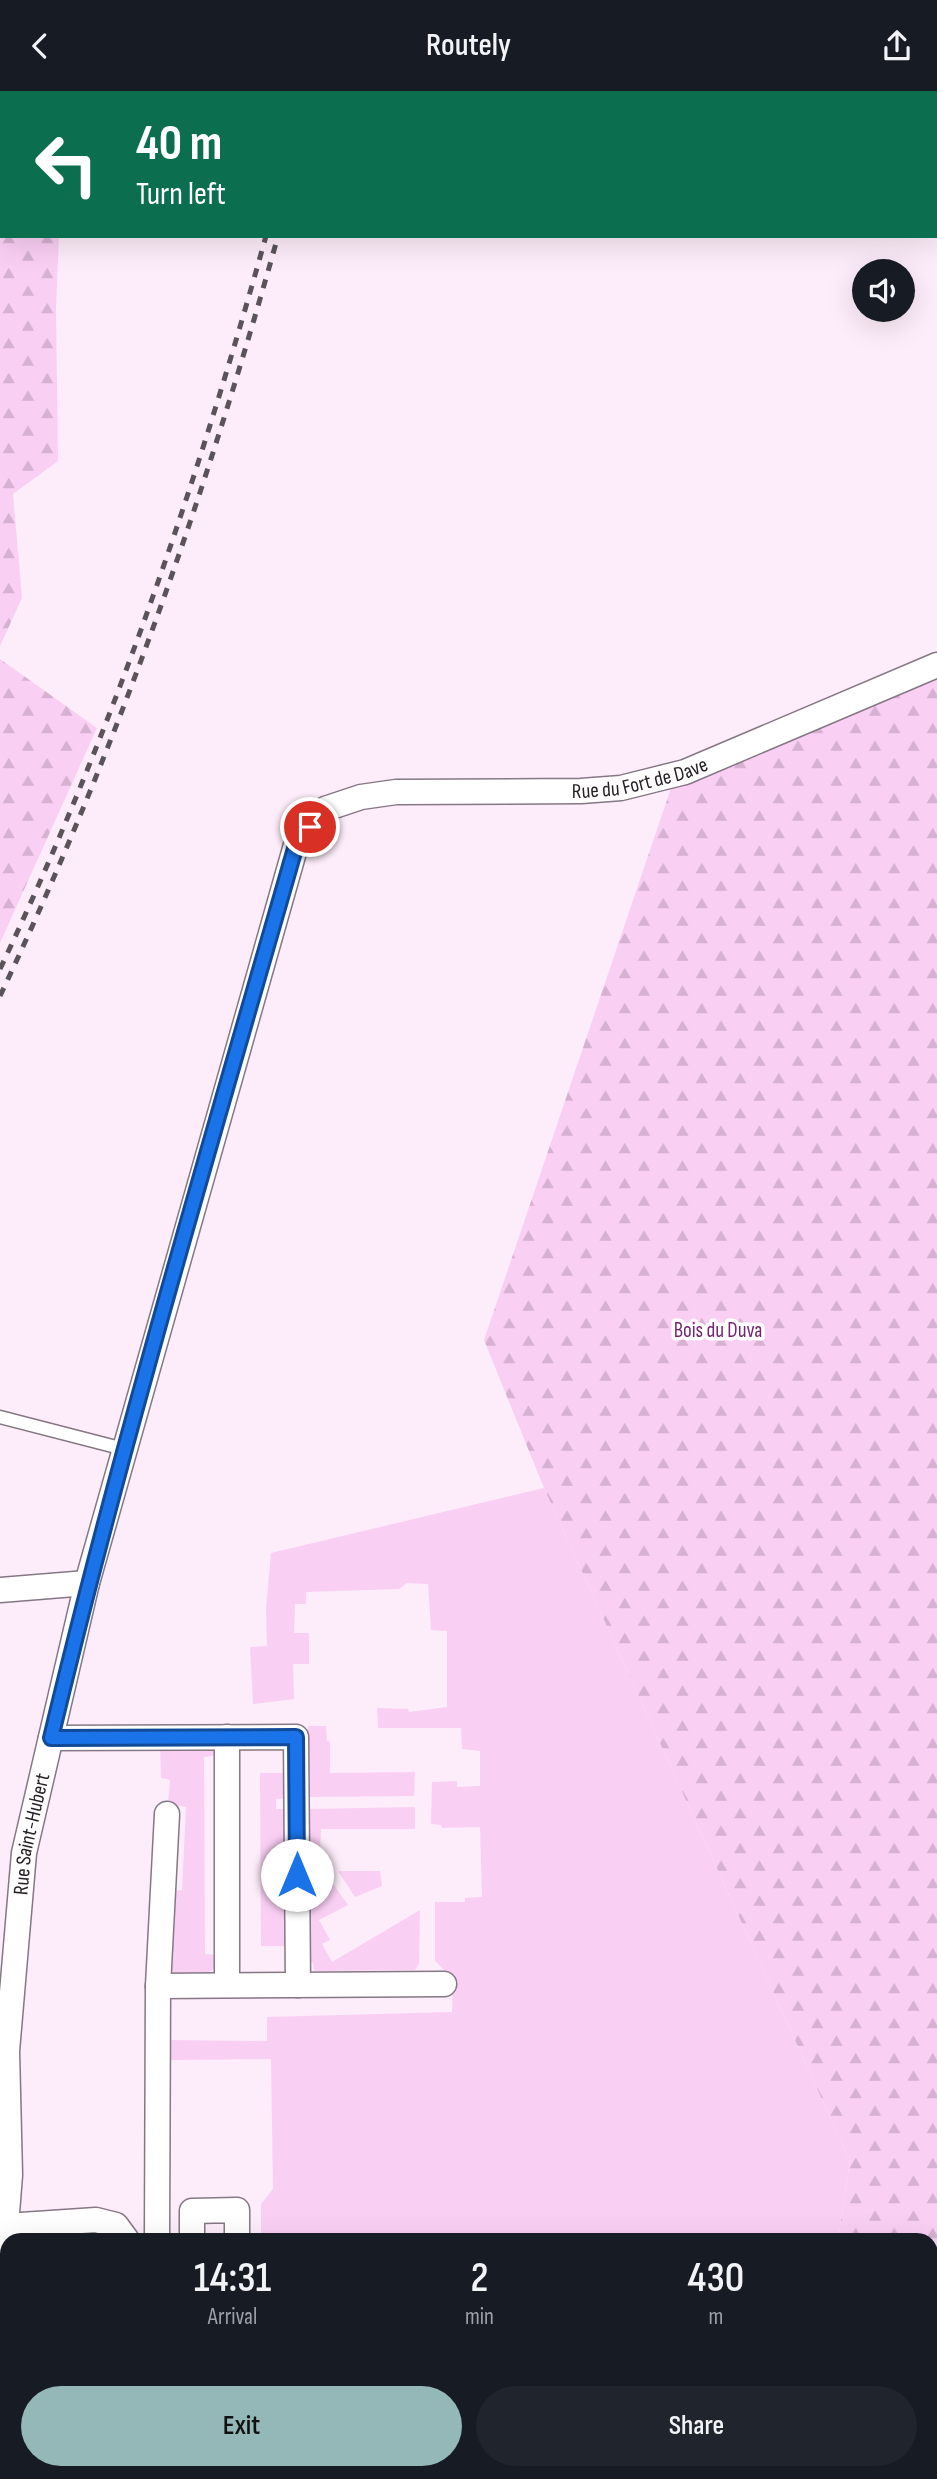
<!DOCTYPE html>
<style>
body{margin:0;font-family:"Sofia Sans Condensed",sans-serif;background:#20242c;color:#f1f3f6;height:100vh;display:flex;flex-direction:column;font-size:26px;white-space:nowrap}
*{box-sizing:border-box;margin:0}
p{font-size:23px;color:#9ea1a6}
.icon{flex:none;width:38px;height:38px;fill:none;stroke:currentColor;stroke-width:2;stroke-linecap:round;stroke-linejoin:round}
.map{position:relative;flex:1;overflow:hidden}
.side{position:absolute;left:0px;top:2142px;width:938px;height:247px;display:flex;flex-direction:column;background:#171b24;border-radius:21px 21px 0 0;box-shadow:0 7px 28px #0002}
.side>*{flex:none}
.guide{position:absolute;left:0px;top:0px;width:938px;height:147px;box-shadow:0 7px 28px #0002;background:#0b6e4f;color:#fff;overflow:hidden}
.tools{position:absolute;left:852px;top:168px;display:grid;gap:14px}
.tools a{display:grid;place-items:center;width:63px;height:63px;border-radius:50%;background:#171b24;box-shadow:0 7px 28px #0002;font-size:35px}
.pin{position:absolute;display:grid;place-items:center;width:60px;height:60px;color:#fff;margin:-30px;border:4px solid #fff;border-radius:50%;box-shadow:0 2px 7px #0007}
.me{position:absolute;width:77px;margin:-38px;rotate:0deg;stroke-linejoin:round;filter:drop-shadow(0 0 5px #0008)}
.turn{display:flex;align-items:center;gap:24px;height:147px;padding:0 21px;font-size:32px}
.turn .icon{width:91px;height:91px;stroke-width:2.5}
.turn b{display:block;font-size:49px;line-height:60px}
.eta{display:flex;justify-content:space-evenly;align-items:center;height:119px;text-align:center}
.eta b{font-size:42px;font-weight:600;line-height:49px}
.primary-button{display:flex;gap:14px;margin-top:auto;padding:14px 21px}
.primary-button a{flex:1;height:80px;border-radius:42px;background:#94b7b8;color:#111;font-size:28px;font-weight:600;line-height:80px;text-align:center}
.primary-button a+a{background:#20242c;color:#f1f3f6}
header{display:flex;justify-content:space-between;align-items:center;height:91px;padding:0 21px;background:#171b24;font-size:32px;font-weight:600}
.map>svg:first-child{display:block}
.grass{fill:#facff4}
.forest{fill:url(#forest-firs)}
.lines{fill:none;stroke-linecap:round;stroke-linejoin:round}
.service-casing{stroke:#857783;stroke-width:15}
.minor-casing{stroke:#857783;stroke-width:27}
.service{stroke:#fff;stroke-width:12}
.minor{stroke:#fff;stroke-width:24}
.rail{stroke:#5b535a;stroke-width:5;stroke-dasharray:9 9;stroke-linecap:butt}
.route-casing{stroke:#114b97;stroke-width:18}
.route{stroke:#1a73e8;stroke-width:12}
.labels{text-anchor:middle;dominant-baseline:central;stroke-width:7;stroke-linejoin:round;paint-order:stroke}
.street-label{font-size:21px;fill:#272126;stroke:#fff}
.park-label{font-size:21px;fill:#75236f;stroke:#fff}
</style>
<header><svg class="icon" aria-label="back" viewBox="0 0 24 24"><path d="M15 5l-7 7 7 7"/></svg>Routely<svg class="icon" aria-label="share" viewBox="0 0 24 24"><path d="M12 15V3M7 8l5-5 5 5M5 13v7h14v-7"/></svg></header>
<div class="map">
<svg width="937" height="2388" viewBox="0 0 937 2388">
<defs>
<pattern id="forest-firs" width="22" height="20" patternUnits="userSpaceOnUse" patternTransform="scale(1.75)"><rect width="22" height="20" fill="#facff4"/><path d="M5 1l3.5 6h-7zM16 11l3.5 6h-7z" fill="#d6b1d1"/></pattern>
</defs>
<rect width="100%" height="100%" fill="#fdedfa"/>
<!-- grass -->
<g class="grass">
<polygon points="544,1397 850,2070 838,2149 261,2149 261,2113 273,2098 271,1968 170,1969 170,1949 267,1950 267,1926 452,1921 453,1888 435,1870 435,1811 465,1811 465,1807 482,1806 480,1736 442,1737 441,1734 431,1733 432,1691 457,1690 457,1696 480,1695 480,1660 462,1658 461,1637 378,1637 377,1617 408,1618 409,1621 447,1616 447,1540 431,1539 428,1493 407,1492 399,1498 306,1501 306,1513 295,1513 294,1542 309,1542 309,1573 293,1573 294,1608 253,1613 250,1556 267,1555 266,1517 271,1462"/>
<polygon points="308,1635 326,1635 327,1650 330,1651 330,1682 415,1681 414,1705 308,1706"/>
<polygon points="160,1657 215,1658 219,1664 204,1666 205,1863 220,1864 216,1875 208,1883 175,1883 170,1879 173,1800 182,1799 186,1716 168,1713 170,1689 161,1687"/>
<polygon points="260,1682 287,1682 288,1707 276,1708 276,1718 288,1718 289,1855 261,1855"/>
<polygon points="415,1716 415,1738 321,1738 320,1759 324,1759 324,1780 348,1814 319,1829 330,1849 322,1853 332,1871 420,1819 419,1873 415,1879 314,1880 313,1872 308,1871 308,1718"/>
<polygon points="338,1780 380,1780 382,1795 355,1806"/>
<polygon points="261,2382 523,2382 522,2388 261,2388"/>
</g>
<!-- forest -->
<g class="forest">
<polygon points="0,0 73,0 2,2 2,145 59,145 56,217 58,370 13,403 22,507 0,555"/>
<polygon points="0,568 97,637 0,852"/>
<polygon points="937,585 937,2388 802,2388 803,2382 931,2382 931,2149 838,2149 850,2070 544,1397 484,1249 671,697"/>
</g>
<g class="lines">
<defs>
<polyline id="service" points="0,1326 124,1358"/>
<g id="minor">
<polyline points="0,1499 87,1492"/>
<polyline points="227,1646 227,1894"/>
<polyline points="51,1647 296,1646 298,1894"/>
<polyline points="158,1895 444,1893"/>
<polyline points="6,2135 96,2129 116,2134 127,2149"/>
<polyline points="157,2149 158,1895 167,1723"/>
<polyline points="192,2149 192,2120 237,2119 237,2149"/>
<path id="s1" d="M 0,2210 L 10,2084 L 7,1960 L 24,1762 L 87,1492 L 296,754 L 325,718 L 361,706 L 396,701 L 581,700 L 621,697 L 685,681 L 937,574"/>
<polyline points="158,2382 158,2388"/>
<polyline points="238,2382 238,2388"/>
<polyline points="192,2388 192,2382"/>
</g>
</defs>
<!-- service casing -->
<use href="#service" class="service-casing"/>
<!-- minor casing -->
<use href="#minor" class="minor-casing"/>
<!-- service -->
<use href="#service" class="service"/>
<!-- minor -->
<use href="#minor" class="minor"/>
<!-- rail -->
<g class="rail">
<polyline points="301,2 302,0"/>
<polyline points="313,2 314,0"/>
<path d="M 0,878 C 112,642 196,396 266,145"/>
<path d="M 0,905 C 116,660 205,406 278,145"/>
</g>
</g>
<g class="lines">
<defs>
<path id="route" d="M 297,1784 L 296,1646 L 51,1647 C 123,1346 211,1051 296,754 L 310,736"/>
</defs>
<!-- route casing -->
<use href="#route" class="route-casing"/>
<!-- route -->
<use href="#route" class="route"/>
</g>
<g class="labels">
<!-- street labels -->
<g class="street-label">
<text stroke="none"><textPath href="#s1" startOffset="1858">Rue du Fort de Dave</textPath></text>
<text stroke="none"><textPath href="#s1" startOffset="469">Rue Saint-Hubert</textPath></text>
</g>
<!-- park labels -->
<g class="park-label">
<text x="718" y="1239">Bois du Duva</text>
</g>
</g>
</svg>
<div class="tools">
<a><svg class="icon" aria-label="sound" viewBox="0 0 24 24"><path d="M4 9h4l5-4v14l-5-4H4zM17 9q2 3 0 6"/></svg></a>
</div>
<div class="pin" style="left:310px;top:736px;background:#d93025"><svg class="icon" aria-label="arrive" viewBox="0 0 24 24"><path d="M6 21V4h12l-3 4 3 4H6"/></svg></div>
<svg class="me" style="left:297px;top:1784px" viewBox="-20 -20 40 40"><circle r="19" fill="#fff"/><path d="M0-13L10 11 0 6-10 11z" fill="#1a73e8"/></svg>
<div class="guide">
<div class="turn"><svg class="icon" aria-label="left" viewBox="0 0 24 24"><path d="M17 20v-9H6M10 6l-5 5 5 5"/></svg><div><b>40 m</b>Turn left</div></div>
</div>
<section class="side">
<div class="eta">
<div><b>14:31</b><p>Arrival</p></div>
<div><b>2</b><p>min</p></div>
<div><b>430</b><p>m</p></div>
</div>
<div class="primary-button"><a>Exit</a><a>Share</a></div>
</section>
</div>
